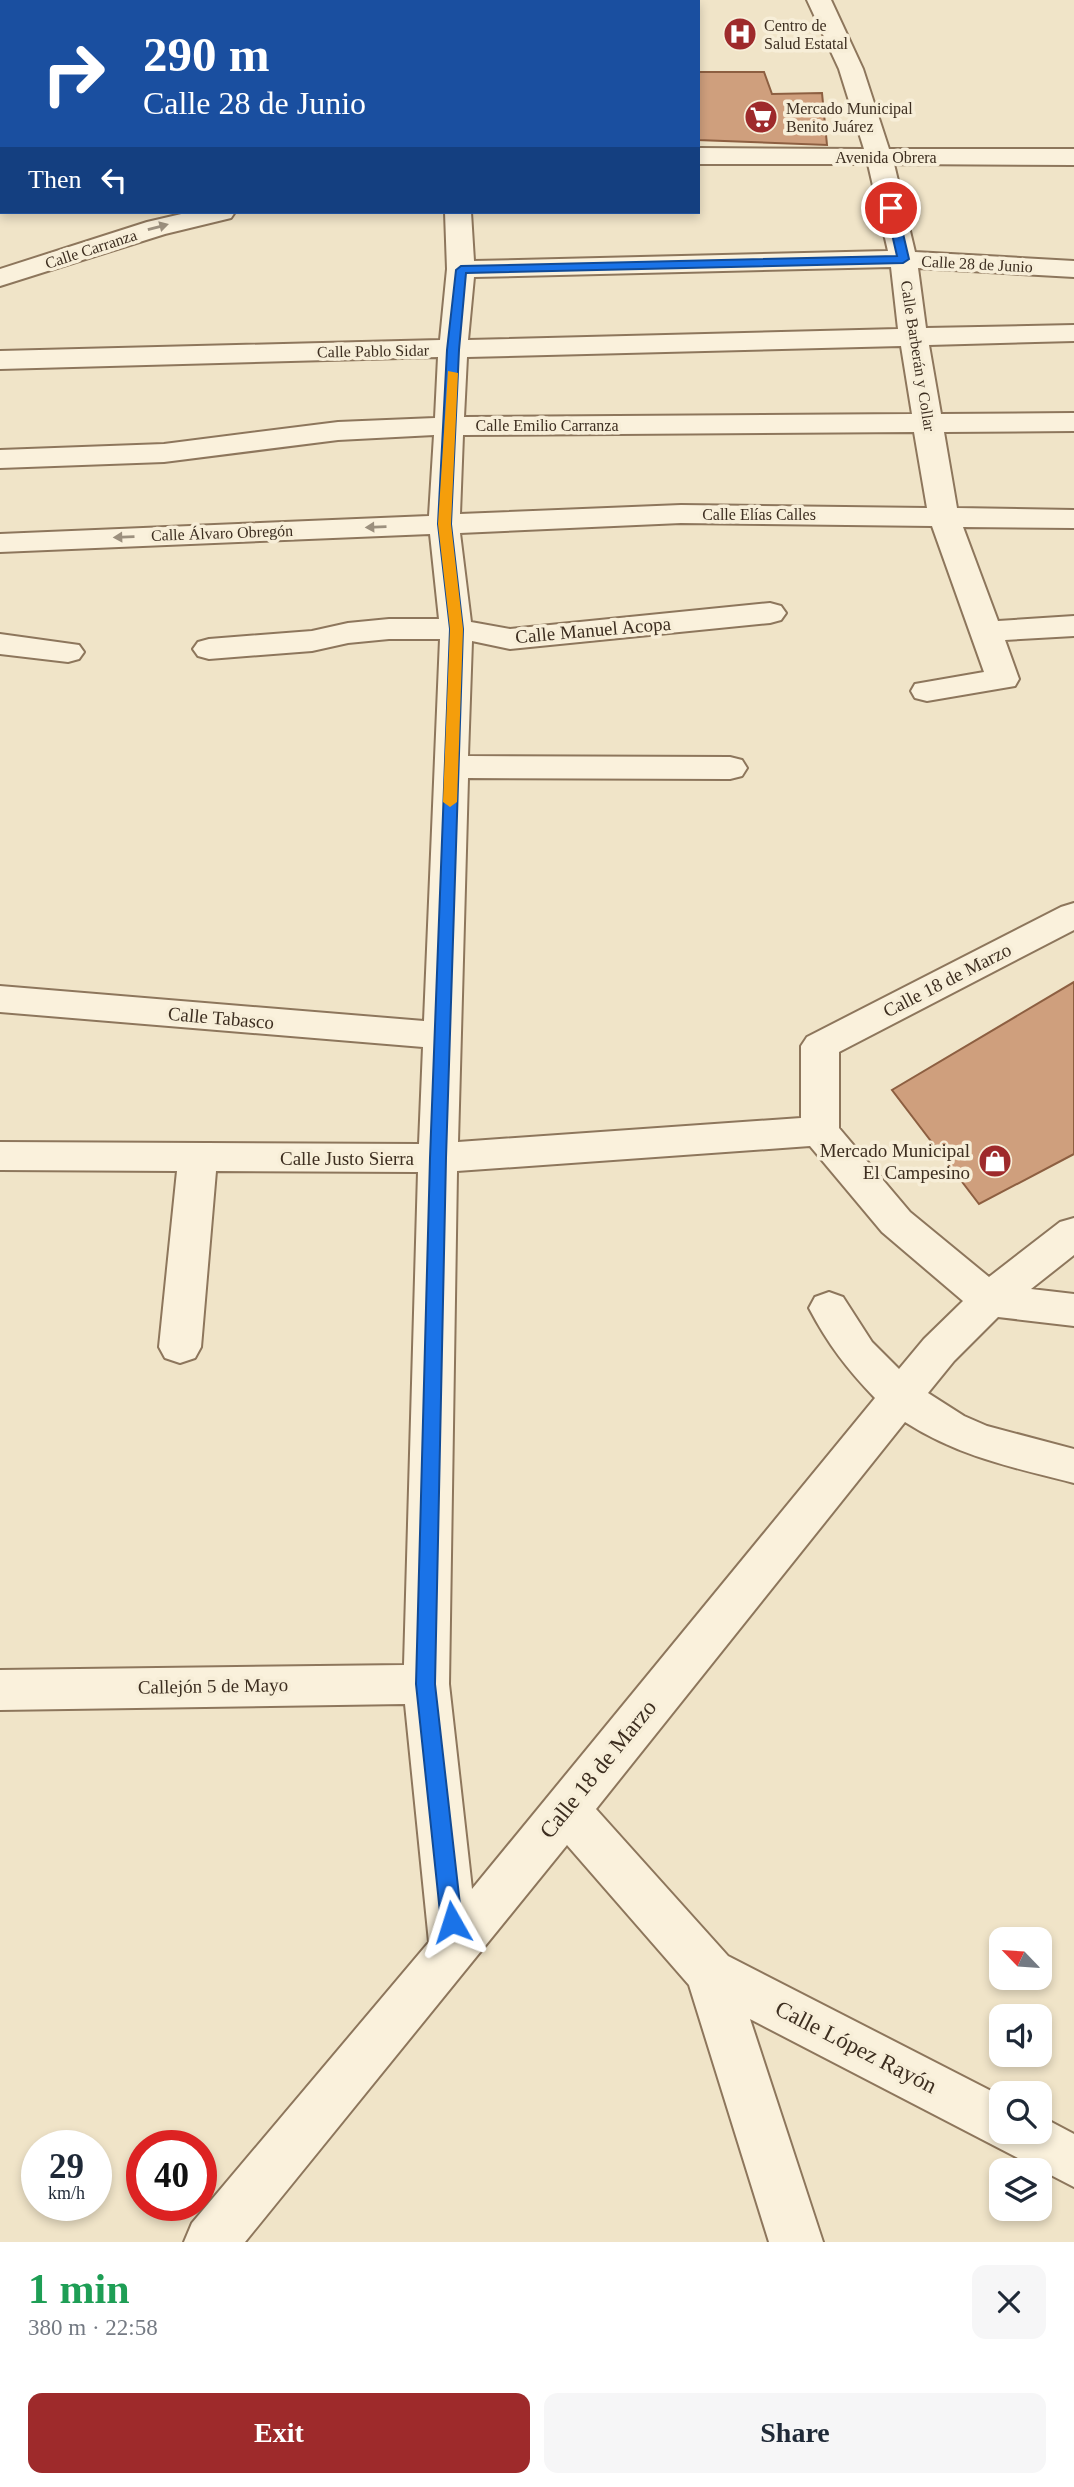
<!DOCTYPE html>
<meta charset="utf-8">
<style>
body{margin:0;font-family:"Times New Roman",serif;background:#f6f6f7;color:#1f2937;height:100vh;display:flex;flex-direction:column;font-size:26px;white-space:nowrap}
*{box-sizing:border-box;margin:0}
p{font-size:23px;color:#747a83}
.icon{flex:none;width:38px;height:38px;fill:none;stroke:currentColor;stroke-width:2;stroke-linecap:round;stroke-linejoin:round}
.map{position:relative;height:2242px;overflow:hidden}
.details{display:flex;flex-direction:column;background:#fff;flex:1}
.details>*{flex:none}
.top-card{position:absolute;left:0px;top:0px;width:700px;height:214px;box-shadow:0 4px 10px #0003;background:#1a4fa0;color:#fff;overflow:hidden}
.needle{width:46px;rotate:295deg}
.tools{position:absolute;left:989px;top:1927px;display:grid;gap:14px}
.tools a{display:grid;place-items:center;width:63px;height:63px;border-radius:14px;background:#fff;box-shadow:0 4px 10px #0003;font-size:35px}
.speed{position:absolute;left:21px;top:2130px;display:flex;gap:14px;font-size:35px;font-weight:700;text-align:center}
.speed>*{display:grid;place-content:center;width:91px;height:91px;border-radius:50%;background:#fff;box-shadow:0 4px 10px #0003;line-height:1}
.speed small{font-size:18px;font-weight:400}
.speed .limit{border:10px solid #d22;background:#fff;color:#111}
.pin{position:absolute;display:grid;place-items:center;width:60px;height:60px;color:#fff;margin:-30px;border:4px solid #fff;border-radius:50%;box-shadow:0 2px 7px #0007}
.me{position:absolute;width:77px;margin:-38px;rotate:354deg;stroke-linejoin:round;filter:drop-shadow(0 0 5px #0008)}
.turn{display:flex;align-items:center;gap:24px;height:147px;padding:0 28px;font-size:32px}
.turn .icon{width:91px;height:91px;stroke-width:2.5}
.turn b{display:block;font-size:49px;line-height:60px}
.then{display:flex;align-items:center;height:66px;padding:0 28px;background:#0003;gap:14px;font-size:26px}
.round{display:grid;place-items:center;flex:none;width:74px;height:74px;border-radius:14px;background:#f6f6f7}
.head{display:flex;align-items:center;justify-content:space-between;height:119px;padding:0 28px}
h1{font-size:42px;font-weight:800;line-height:52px;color:#1e9e55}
.action{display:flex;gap:14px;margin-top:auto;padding:14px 28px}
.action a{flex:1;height:80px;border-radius:14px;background:#9e2a2b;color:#fff;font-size:28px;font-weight:800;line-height:80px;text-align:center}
.action a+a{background:#f6f6f7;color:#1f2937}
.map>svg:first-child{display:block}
.building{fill:#cf9f7d;stroke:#8d5f41;stroke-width:2}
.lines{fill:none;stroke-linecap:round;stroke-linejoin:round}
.minor-casing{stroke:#8d765c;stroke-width:4}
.minor{fill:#faf1dc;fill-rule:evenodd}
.oneway{fill:#9c907e}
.route{fill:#1a73e8;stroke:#114b97;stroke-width:2}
.slow{fill:#f59e0b}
.labels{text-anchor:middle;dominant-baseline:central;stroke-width:7;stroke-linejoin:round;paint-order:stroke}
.far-poi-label{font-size:16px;fill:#3d2e20;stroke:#f7eed8;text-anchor:start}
.far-street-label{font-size:16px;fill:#3d2e20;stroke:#f7eed8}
.street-label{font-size:19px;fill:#3d2e20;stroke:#f7eed8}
.poi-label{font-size:19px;fill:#3d2e20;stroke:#f7eed8;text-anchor:end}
.near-street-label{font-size:23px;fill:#3d2e20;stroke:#f7eed8}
</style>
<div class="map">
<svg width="1074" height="2242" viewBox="0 0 1074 2242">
<rect width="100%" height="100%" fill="#f0e4c8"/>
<!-- building -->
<g class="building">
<polygon points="698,72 764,72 772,94 822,93 827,145 698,140"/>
<polygon points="1074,982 1074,1154 979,1204 892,1090"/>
</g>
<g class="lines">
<defs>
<g id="minor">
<polygon points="118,0 142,0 144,2 119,2"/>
<path d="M 807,0 L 831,0 L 863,69 L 889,149 L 1074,149 L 1074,165 L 894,164 L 915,252 L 1074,261 L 1074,277 L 918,268 L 926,328 L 1074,325 L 1074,341 L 929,345 L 941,414 L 1074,413 L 1074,431 L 944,432 L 957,508 L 1074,510 L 1074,528 L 963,527 L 998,621 L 1074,616 L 1074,636 L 1005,640 L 1019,679 L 1015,686 L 927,701 L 915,698 L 911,691 L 915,684 L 984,672 L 932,526 L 681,523 L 460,533 L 471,622 L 510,629 L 770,603 L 781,606 L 786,613 L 781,620 L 770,623 L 510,649 L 472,641 L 468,756 L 730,757 L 742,760 L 747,768 L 742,776 L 730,779 L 468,778 L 458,1142 L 801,1118 L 801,1046 L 807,1037 L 1061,907 L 1074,903 L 1074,930 L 839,1052 L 839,1128 L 910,1212 L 989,1277 L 1060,1222 L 1074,1218 L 1074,1255 L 1031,1289 L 1074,1294 L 1074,1326 L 998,1317 L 954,1361 L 928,1393 L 964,1416 L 987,1426 L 1074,1449 L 1074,1483 C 1012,1467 960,1457 905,1422 L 596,1809 L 728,1956 L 1001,2096 L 1001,2132 L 1040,2132 L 1040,2116 L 1074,2134 L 1074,2187 L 750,2019 L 823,2242 L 769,2242 L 689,1985 L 567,1845 L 245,2242 L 184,2242 L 192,2223 L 429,1942 L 405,1704 L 0,1710 L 0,1670 L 404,1665 L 418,1172 L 216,1171 L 201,1347 L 195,1358 L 180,1363 L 165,1358 L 159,1347 L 177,1171 L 0,1170 L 0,1142 L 419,1144 L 423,1047 L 0,1012 L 0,986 L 424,1021 L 440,639 L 389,639 L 348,643 L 312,651 L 209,659 L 198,656 L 193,649 L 198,642 L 209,639 L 312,631 L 348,623 L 389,619 L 439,619 L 430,534 L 0,552 L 0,534 L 429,516 L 434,435 L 338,440 L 164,462 L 0,468 L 0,450 L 164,444 L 338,422 L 435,418 L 438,357 L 0,369 L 0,351 L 440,340 L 447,269 L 445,212 L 471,212 L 474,261 L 888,251 L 868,164 L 698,164 L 698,148 L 864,149 L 839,69 ZM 891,267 L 898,329 L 468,340 L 474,277 ZM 901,346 L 912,414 L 464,417 L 467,357 ZM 914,432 L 927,508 L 681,505 L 460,514 L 463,435 ZM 810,1146 L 882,1232 L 963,1301 L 924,1339 L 899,1369 L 872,1342 L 843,1297 L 829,1292 L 815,1297 L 809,1308 C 828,1344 847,1369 875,1398 L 472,1889 L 449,1684 L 457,1171 Z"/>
<polygon points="190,212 235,212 231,218 165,234 0,286 0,269 147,222"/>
<polygon points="0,634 79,645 84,652 79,659 68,662 0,654"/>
</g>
</defs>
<!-- minor casing -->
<use href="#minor" class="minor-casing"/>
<!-- minor -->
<use href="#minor" class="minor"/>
</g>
<!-- one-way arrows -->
<defs><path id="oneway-solid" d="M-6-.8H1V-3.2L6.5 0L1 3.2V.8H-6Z" transform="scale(1.75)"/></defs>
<g class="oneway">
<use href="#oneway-solid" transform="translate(158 227) rotate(-15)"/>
<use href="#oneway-solid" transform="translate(376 527) rotate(178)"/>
<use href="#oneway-solid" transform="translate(124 537) rotate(178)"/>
</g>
<!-- route -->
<polygon class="route" points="891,205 897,208 909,259 903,263 466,273 459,350 451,524 463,629 446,1158 435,1684 462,1922 459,1929 452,1931 444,1929 441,1922 416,1684 430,1158 450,629 438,524 447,350 456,270 461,266 897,256 886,208"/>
<!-- slow -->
<polygon class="slow" points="448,371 458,373 451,524 463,629 457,802 450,807 443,802 450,629 438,524"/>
<!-- icons -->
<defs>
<symbol id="hospital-disc" viewBox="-11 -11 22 22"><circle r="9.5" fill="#9e2a2b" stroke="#f7eed8"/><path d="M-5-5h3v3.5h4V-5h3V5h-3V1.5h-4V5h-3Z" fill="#fff"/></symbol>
<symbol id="supermarket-disc" viewBox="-11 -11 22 22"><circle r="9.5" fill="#9e2a2b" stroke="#f7eed8"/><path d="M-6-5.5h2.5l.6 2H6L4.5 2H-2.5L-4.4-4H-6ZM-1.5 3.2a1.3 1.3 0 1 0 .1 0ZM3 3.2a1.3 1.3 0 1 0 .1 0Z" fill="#fff"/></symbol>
<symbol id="shop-disc" viewBox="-11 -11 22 22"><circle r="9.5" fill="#9e2a2b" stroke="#f7eed8"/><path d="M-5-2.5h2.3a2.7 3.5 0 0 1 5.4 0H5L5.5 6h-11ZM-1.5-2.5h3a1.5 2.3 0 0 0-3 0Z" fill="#fff"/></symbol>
</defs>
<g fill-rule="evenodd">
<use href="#hospital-disc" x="721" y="15" width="38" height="38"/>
<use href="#supermarket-disc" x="742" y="98" width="38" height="38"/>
<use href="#shop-disc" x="976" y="1142" width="38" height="38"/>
</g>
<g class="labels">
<!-- far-poi labels -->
<g class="far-poi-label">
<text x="764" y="25">Centro de<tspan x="764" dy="18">Salud Estatal</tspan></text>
<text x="786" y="108">Mercado Municipal<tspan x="786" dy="18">Benito Juárez</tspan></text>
</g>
<!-- far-street labels -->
<g class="far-street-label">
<text x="886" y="157">Avenida Obrera</text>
<text transform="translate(91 249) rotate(-18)">Calle Carranza</text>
<text transform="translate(977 264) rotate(3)">Calle 28 de Junio</text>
<text transform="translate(373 351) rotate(-1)">Calle Pablo Sidar</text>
<text transform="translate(918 356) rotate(81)">Calle Barberán y Collar</text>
<text x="547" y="425">Calle Emilio Carranza</text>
<text x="759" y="514">Calle Elías Calles</text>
<text transform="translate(222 533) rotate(-2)">Calle Álvaro Obregón</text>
</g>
<!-- street labels -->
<g class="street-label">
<text transform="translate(593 630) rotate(-5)">Calle Manuel Acopa</text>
<text transform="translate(947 980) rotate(-27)">Calle 18 de Marzo</text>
<text transform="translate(221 1018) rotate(5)">Calle Tabasco</text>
<text x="347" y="1158">Calle Justo Sierra</text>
<text transform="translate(213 1686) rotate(-1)">Callejón 5 de Mayo</text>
</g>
<!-- poi labels -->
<g class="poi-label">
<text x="970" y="1150">Mercado Municipal<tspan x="970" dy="22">El Campesino</tspan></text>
</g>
<!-- near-street labels -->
<g class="near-street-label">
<text transform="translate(598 1769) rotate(-51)">Calle 18 de Marzo</text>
<text transform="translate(856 2047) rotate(27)">Calle López Rayón</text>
</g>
</g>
</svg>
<div class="tools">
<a><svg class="needle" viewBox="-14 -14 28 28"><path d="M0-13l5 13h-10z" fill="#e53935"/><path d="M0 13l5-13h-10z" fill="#747a83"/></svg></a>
<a><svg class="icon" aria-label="sound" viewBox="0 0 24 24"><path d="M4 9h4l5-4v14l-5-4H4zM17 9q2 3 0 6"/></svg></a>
<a><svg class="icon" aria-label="search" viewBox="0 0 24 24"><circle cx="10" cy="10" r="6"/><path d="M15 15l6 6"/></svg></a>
<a><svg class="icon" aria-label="layers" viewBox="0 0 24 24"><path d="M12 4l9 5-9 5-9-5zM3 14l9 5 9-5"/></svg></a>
</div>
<div class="speed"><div>29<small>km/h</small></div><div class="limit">40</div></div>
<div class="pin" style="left:891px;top:208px;background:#d93025"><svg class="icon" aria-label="arrive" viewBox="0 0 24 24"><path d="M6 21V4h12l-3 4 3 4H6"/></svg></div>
<svg class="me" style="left:452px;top:1922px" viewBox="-20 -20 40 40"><path d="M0-17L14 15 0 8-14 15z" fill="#1a73e8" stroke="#fff" stroke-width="4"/></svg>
<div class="top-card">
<div class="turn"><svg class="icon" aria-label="right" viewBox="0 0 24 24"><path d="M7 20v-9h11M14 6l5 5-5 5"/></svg><div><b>290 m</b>Calle 28 de Junio</div></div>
<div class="then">Then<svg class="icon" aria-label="left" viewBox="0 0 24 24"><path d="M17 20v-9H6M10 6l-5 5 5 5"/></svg></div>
</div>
</div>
<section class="details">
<div class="head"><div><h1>1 min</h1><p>380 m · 22:58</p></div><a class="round"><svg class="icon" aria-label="close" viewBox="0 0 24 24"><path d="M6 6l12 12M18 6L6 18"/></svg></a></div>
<div class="action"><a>Exit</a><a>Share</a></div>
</section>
